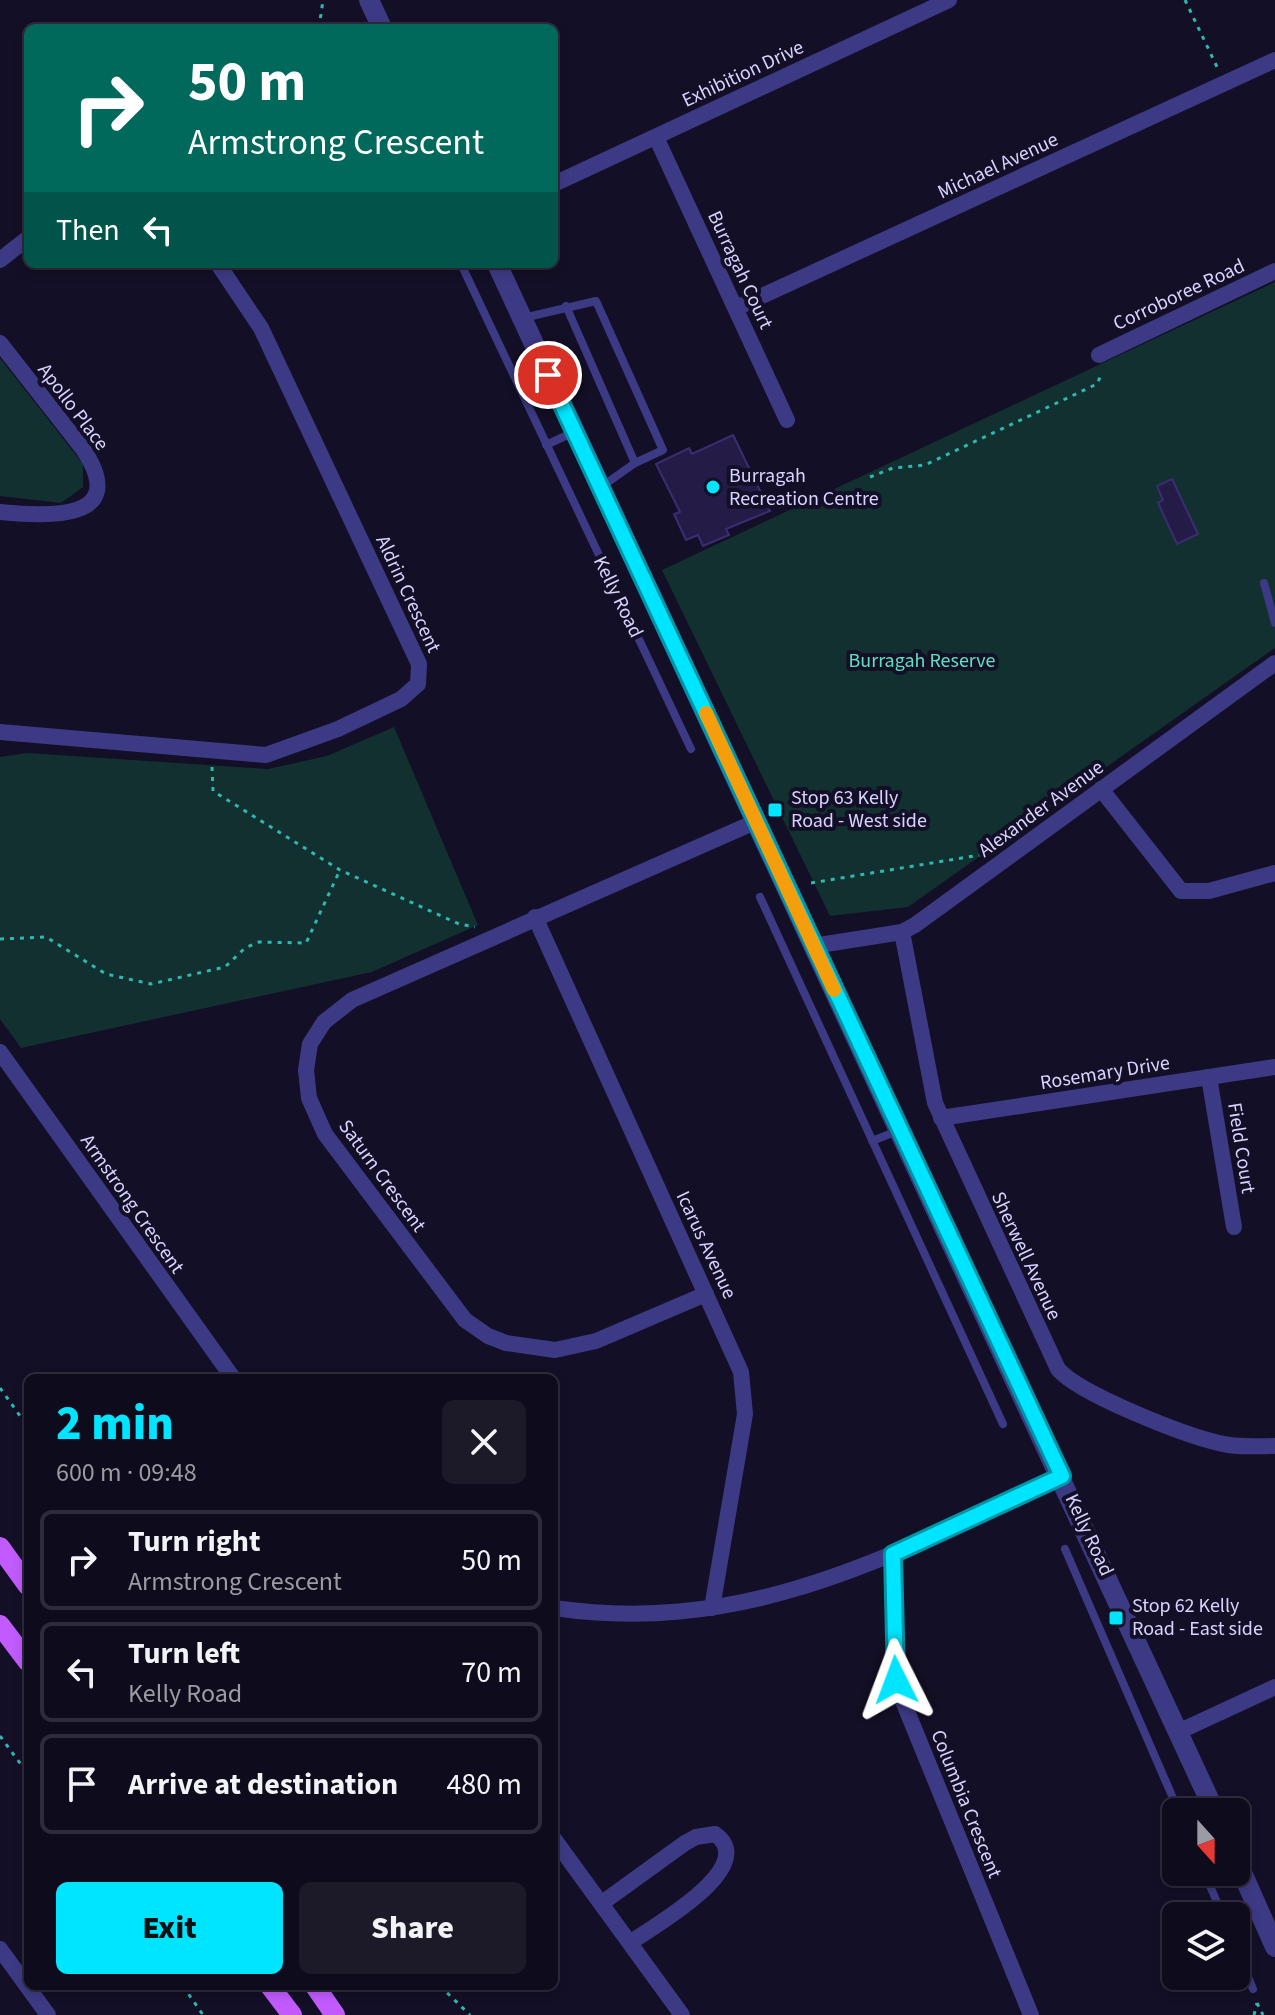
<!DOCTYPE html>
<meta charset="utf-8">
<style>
body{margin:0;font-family:"Source Sans 3",sans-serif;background:#1c1929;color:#f1f3f6;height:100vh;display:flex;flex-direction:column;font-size:30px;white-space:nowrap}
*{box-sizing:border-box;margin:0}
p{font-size:26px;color:#9b9ba3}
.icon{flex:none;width:44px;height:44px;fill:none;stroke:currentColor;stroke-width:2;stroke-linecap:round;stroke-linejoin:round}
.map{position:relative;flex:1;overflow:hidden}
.details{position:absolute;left:24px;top:1374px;width:534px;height:616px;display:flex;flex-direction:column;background:#0e0b1c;border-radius:12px;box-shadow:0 4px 12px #0003,0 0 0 2px #2e2b3b}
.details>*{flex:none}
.guide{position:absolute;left:24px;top:24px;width:534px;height:244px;border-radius:12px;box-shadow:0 4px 12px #0003,0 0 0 2px #2e2b3b;background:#00695c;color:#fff;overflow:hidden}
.needle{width:52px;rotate:159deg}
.controls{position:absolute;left:1162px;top:1798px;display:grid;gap:16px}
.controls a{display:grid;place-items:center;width:88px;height:88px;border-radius:12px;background:#0e0b1c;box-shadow:0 4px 12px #0003,0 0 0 2px #2e2b3b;font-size:40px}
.pin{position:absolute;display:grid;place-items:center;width:68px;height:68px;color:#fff;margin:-34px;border:4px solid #fff;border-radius:50%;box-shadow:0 2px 8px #0007}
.me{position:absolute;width:88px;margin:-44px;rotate:357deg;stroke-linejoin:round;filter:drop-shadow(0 0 6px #0008)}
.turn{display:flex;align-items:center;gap:28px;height:168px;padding:0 32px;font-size:36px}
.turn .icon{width:104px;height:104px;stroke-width:2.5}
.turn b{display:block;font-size:56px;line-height:68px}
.then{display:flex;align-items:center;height:76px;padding:0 32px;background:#0003;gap:16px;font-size:30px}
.round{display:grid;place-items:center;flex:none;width:84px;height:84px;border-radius:12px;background:#1c1929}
.overview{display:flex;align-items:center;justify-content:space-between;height:136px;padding:0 32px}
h1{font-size:48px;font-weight:800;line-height:60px;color:#00e5ff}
.primary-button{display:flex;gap:16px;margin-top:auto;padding:16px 32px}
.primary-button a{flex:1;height:92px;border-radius:12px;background:#00e5ff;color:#111;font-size:32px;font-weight:800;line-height:92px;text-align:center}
.primary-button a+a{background:#1c1929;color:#f1f3f6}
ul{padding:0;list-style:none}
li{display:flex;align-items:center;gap:24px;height:100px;margin:0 16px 12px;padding:0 16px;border:4px solid #2e2b3b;border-radius:12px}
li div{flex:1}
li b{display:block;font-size:30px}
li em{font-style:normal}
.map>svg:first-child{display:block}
.green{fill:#12302f}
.building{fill:#241b47;stroke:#3b2d73;stroke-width:2}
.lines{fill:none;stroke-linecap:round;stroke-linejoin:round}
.path{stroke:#2fb8b0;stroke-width:3;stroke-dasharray:4 6;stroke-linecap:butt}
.service{stroke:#3d3a85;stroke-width:8}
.minor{stroke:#3d3a85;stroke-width:16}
.tertiary{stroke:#3d3a85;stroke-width:20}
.primary{stroke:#c25bff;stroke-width:20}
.route-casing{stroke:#0095a6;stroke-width:20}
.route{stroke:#00e5ff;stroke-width:14}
.slow{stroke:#f59e0b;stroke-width:14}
.poi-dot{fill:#00e5ff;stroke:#130f26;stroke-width:3}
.labels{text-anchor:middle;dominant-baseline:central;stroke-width:8;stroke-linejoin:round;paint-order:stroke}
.street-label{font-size:20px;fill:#d9d4ff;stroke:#130f26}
.poi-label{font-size:20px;fill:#d9d4ff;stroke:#130f26;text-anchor:start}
.park-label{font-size:20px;fill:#5fe0c0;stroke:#130f26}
</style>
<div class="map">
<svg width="1275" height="2015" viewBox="0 0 1275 2015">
<rect width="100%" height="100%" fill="#130f26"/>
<!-- green -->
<g class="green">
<polygon points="1275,282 1275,648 908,907 830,916 662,570"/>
<polygon points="0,358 83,464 83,487 61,503 0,496"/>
<polygon points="394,727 478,925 372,972 21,1048 0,1019 0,757 27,753 268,769 327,756"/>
</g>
<!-- building -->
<g class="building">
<polygon points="733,435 770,511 726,529 729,535 703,546 698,535 686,540 674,514 680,512 656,464 689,448 692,454"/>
<polygon points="1172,479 1198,534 1177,544 1158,503 1163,500 1157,486"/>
</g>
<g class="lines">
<!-- path -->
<g class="path">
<polyline points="1185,0 1218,69"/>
<polyline points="319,28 323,0"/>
<polyline points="870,477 893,468 925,465 1097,384 1101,375"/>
<polyline points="212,767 213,791 340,870 459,924 475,927"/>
<polyline points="811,883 986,854"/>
<polyline points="0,939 46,937 106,974 151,984 225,967 245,948 259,942 306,943 340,870"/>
<polyline points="0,1388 28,1427"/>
<polyline points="0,1736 28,1774"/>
<polyline points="183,1986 203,2015"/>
<polyline points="440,1986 470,2015"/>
<polyline points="1257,2003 1263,2015"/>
<polyline points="1254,2015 1257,2003"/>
</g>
<!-- service -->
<g class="service">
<polyline points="461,264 691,749"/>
<polyline points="566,306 635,463"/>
<polyline points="523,318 596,301 663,450 635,463 601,487"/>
<polyline points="546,445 574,432"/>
<polyline points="1264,583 1275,623"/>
<polyline points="760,897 1003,1424"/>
<polyline points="872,1141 897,1131"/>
<polyline points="1065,1549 1179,1812"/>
<polyline points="1204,1872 1223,1916"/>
<polyline points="1236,1948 1253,1989"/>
</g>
<!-- minor -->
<g class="minor">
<polyline points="656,137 787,420"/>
<polyline points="554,184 949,0"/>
<polyline points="0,260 28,238"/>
<polyline points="736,308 1275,60"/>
<path d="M 0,343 L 83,449 C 132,523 45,516 0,512"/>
<polyline points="1099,355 1275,271"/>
<polyline points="0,732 266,755 338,729 401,699 418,684 419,664 261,328 218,264"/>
<polyline points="1101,789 1181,891 1209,891 1275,873"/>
<polyline points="535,917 741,1372 745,1414 712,1608"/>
<path d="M 902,932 L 935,1103 L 1058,1369 C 1079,1394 1184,1435 1219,1443 C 1237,1448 1257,1446 1275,1446"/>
<polyline points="813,946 902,932 915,925 1275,663"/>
<polyline points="0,1052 233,1378"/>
<polyline points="1209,1077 1234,1227"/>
<polyline points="941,1118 1275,1067"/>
<polyline points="706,1294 596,1341 555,1350 506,1343 488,1336 465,1320 325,1134 309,1098 306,1070 310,1044 324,1022 352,1000 755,822"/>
<polyline points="893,1554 894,1653 898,1689 1031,2015"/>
<path d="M 554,1608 C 747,1636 893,1555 1062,1476"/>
<polyline points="1178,1732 1275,1687"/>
<polyline points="554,1839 682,2015"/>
<path d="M 602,1903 L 685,1843 L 696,1837 L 715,1834 C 761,1866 654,1926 631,1942"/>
<polyline points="0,1949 48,2015"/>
</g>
<!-- tertiary -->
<g class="tertiary">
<polyline points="369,0 382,28"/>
<polyline points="497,264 1215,1812"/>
<polyline points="1236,1859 1275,1947"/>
</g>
<!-- primary -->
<g class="primary">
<polyline points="0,1547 28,1586"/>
<polyline points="0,1625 28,1662"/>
<polyline points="270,1986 292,2015"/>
<polyline points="315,1986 335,2015"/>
</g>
</g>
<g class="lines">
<defs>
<polyline id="route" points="548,375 1062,1476 893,1554 896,1680"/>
</defs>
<!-- route casing -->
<use href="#route" class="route-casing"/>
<!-- route -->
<use href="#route" class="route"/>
<!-- slow -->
<polyline class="slow" points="706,713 834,990"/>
</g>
<!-- markers -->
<g class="poi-dot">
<circle cx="713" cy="487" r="8"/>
<rect x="767" y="802" width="16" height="16" rx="4"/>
<rect x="1108" y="1610" width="16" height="16" rx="4"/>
</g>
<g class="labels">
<!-- street labels -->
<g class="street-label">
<text transform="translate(743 74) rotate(-25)">Exhibition Drive</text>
<text transform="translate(998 166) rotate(-25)">Michael Avenue</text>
<text transform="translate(740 270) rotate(65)">Burragah Court</text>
<text transform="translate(1179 295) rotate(-25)">Corroboree Road</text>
<text transform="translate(73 407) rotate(53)">Apollo Place</text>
<text transform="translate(408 594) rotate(65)">Aldrin Crescent</text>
<text transform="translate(618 597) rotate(64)">Kelly Road</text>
<text transform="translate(1041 809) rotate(-36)">Alexander Avenue</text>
<text transform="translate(1105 1073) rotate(-9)">Rosemary Drive</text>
<text transform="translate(1241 1148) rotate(81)">Field Court</text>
<text transform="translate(382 1176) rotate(54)">Saturn Crescent</text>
<text transform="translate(132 1204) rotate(55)">Armstrong Crescent</text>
<text transform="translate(706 1245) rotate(65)">Icarus Avenue</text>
<text transform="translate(1026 1256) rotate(65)">Sherwell Avenue</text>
<text transform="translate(1089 1535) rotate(65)">Kelly Road</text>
<text transform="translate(966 1804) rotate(68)">Columbia Crescent</text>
</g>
<!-- poi labels -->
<g class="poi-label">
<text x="729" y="476">Burragah<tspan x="729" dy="23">Recreation Centre</tspan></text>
<text x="791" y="798">Stop 63 Kelly<tspan x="791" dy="23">Road - West side</tspan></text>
<text x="1132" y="1606">Stop 62 Kelly<tspan x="1132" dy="23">Road - East side</tspan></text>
</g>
<!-- park labels -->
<g class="park-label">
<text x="922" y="661">Burragah Reserve</text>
</g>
</g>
</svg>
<div class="controls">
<a><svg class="needle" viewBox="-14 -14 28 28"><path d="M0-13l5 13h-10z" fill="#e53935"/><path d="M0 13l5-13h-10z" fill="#9b9ba3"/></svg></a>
<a><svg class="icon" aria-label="layers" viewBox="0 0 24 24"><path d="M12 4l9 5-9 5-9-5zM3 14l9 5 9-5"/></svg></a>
</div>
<div class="pin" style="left:548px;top:375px;background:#d93025"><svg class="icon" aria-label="arrive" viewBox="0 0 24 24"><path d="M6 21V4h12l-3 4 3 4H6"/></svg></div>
<svg class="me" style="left:896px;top:1680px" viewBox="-20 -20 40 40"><path d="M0-17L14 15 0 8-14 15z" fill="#00e5ff" stroke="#fff" stroke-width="4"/></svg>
<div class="guide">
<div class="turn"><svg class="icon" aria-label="right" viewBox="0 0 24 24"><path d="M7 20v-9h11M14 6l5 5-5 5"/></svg><div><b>50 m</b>Armstrong Crescent</div></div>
<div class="then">Then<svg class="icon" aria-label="left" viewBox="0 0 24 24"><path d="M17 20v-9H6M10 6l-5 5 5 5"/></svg></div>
</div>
<section class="details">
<div class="overview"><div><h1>2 min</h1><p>600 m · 09:48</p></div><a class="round"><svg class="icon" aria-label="close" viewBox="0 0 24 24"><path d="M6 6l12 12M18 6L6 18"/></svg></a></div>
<ul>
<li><svg class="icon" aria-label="right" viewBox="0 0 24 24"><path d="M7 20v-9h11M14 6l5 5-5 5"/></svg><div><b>Turn right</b><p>Armstrong Crescent</p></div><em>50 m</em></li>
<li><svg class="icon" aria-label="left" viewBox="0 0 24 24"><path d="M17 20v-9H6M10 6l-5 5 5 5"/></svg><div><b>Turn left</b><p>Kelly Road</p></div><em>70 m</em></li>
<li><svg class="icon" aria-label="arrive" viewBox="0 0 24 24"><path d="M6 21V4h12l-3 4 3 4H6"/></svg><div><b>Arrive at destination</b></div><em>480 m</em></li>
</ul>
<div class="primary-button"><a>Exit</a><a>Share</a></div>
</section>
</div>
